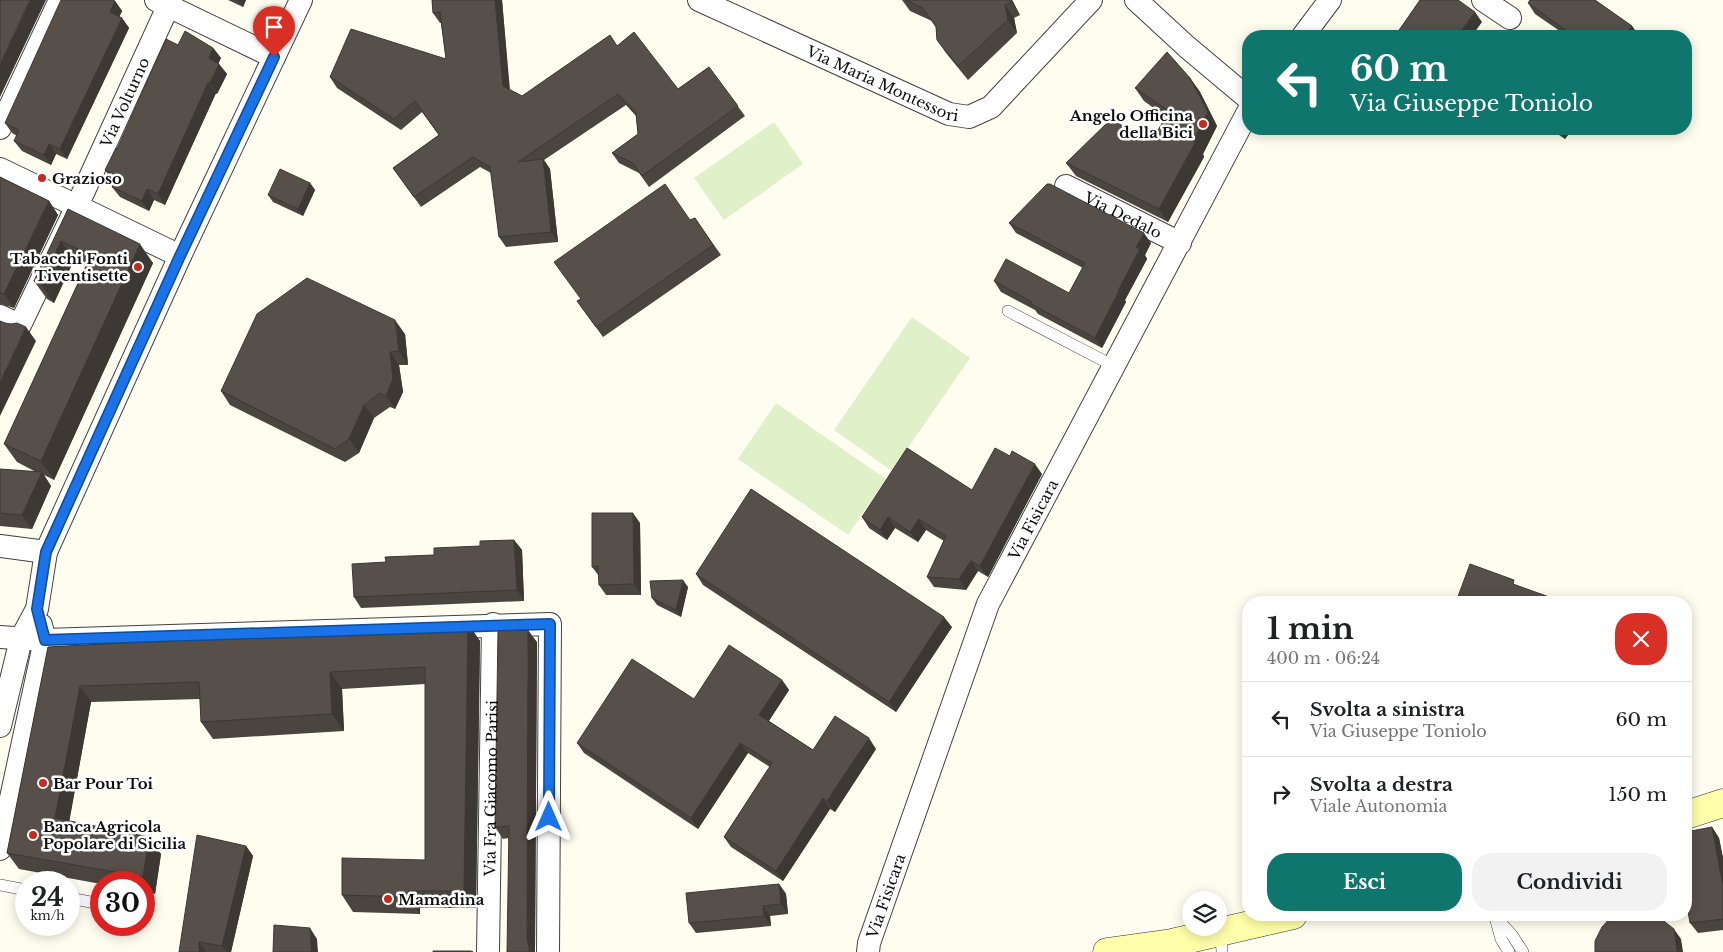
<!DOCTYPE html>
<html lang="it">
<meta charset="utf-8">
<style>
body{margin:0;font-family:"Libre Baskerville",serif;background:#f2f2f2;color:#202124;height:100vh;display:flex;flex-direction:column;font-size:19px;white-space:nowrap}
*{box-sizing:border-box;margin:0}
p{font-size:16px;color:#757577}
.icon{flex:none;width:28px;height:28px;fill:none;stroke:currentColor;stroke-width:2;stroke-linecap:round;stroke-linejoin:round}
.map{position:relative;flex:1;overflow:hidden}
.drawer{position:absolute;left:1242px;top:596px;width:450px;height:325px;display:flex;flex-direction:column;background:#fff;border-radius:20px;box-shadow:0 2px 12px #0003}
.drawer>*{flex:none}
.banner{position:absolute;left:1242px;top:30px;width:450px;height:105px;border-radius:20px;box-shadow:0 2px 12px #0003;background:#0f766e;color:#fff;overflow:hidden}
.fabs{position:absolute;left:1182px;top:891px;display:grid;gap:10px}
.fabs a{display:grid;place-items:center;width:45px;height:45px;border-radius:50%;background:#fff;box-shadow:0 2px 12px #0003;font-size:25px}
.speed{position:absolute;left:15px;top:871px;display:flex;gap:10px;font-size:25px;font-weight:700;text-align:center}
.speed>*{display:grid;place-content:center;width:65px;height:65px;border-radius:50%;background:#fff;box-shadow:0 2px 12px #0003;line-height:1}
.speed small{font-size:12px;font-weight:400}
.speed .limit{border:8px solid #d22;background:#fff;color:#111}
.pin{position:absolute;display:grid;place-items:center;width:42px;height:42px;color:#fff;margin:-51px -21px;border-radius:50% 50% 50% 0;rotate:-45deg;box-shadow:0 0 5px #0007}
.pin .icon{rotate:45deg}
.me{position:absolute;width:55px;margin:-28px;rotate:0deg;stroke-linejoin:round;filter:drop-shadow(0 0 4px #0008)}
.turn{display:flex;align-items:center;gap:18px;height:105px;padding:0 25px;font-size:22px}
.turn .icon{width:65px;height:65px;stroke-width:2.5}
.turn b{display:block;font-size:35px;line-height:42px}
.round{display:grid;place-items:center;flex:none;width:52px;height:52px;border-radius:20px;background:#f2f2f2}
.overview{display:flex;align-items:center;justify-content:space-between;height:85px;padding:0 25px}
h1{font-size:30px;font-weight:700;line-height:38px}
.button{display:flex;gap:10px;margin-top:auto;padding:10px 25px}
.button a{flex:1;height:58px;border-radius:20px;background:#0f766e;color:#fff;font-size:20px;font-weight:700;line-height:58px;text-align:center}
.button a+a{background:#f2f2f2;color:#202124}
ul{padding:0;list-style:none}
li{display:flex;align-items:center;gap:15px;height:75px;padding:0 25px;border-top:1px solid #e0e0e0}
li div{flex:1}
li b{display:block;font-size:19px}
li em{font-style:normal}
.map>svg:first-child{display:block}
.pitch{fill:#e0f1ca}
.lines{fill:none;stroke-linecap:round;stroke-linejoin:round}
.service-casing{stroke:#414141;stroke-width:12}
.minor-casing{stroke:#414141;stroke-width:24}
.secondary-casing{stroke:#303030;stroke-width:29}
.service{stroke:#fff;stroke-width:11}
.minor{stroke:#fff;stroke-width:22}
.secondary{stroke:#fffeaa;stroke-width:28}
.wall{fill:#4b4540}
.shaded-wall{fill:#3d3834}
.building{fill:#57504a;stroke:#3d3834}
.route-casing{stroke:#114b97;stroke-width:12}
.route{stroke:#1a73e8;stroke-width:9}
.poi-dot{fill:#c12b23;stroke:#fff;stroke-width:2}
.labels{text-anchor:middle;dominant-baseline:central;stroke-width:5;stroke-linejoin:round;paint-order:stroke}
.street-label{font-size:15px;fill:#0e0e0e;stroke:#fff}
.poi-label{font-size:15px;font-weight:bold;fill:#0e0e0e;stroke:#fff;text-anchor:start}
</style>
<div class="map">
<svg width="1723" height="952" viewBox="0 0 1723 952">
<rect width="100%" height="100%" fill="#fffdef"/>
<!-- pitch -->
<g class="pitch">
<polygon points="774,122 803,164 724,220 694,178"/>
<polygon points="912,317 970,358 892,471 834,430"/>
<polygon points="776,403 886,479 848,535 738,459"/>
</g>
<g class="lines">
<defs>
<g id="service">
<polyline points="1008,311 1114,366"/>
<polyline points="0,885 26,890"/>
<polyline points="69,898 101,904"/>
<polyline points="1495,916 1512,935 1523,952"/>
<polyline points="1495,917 1501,939 1509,952"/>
<polyline points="1221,933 1222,952"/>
</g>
<g id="minor">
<polyline points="156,0 274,57"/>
<path id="s1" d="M 699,0 L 949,114 L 969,117 L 991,107 L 1091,0"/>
<polyline points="1136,0 1187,47 1249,99"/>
<polyline points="1483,0 1510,18"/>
<polyline points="1303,36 1330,0"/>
<polyline points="0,128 60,0"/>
<polyline points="0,169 180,256"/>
<path id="s2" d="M 1066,186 L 1180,243"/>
<path id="s3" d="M 0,316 L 20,325 L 77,206 L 171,0"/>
<polyline points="0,546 46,552"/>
<polyline points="0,637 45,640 550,624 548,952"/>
<polyline points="0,726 21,639 37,609 46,552 180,256 301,0"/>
<polyline points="0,849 45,640 41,625"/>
<path id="s4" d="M 488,952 L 493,624"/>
<path id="s5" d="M 868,952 L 869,943 L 988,604 L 1249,110"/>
</g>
<g id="secondary">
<polyline points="1686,815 1723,803"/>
<polyline points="1107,952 1172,943 1293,915"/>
</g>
</defs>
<!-- service casing -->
<use href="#service" class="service-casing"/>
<!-- minor casing -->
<use href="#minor" class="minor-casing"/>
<!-- secondary casing -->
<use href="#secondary" class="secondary-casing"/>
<!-- service -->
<use href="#service" class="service"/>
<!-- minor -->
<use href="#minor" class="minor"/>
<!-- secondary -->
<use href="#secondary" class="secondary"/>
</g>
<!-- wall -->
<g class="wall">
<polygon points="228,0 246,0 243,7"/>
<polygon points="432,0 502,0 510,90 522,96 617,45 678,89 709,67 745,116 649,187 639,173 619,163 612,153 638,134 636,116 626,105 544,160 550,169 558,242 506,247 499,237 491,173 480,167 421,207 393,168 439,135 422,112 401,130 337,88 330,77 446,59 441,23 440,23 433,13"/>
<polygon points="902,0 1012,0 1020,15 1014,18 1017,33 968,80 946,53 937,40 936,27 932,21 910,11"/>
<polygon points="115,1 122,11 119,17 122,18 129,28 67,159 56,154 51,165 22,151 14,141 17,136 12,133 5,123"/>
<polygon points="1528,3 1632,26 1639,36 1567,36 1535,14"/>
<polygon points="178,45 213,48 221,58 218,63 227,74 217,94 216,93 165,205 154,200 149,211 120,197 112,187 115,182 113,181 105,170"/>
<polygon points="1190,78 1200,92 1217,126 1203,154 1204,157 1168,222 1076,176 1066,163 1153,139 1166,117 1144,101 1135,88"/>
<polygon points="1550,129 1572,129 1565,139"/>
<polygon points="0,177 49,201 58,215 14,308 0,304"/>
<polygon points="310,183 315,190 303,216 273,202 268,195"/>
<polygon points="68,209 153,263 54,480 44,475 51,486 32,529 0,526 0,469 36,472 17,462 4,444 86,266 74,260 54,303 47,299 34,281"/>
<polygon points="695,218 721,255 603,337 577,301 581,299 690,220"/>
<polygon points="1009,223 1151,243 1145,255 1147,259 1125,300 1126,302 1102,348 1038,314 1035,310 1001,292 994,281 1069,293 1083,268 1016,233"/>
<polygon points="405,334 408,365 399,365 403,392 395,409 390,407 374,418 359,453 345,462 230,405 221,391"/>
<polygon points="1042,474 988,577 978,571 966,590 934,587 927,577 944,541 926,530 918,542 895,528 887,540 869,528 862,517 972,490"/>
<polygon points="640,523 641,595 606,595 599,585 599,576 592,567"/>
<polygon points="514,540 522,550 524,601 361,608 354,597 386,562 434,555"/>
<polygon points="696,574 952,627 896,712 703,585"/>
<polygon points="688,587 681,617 657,605 652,598"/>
<polygon points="468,624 480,641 476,908 420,908 420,914 353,912 342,895 425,860 425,684 342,689 344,731 213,739 201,722 200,699 91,702 69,821 161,854 155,894 144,892 144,882 101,882 101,884 19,869 7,853 48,647"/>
<polygon points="537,642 535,952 508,838 503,839 495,827"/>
<polygon points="782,680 789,690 769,721 813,750 876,749 835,812 830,809 783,881 731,847 724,837 770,767 748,753 698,829 584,753 577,743 694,699"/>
<polygon points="1712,827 1719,838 1723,858 1723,930 1698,933 1690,923"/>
<polygon points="246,846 253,856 231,952 179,952"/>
<polygon points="779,884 786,894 788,914 770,916 771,926 696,933 689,923"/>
</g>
<!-- shaded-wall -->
<g class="shaded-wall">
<polygon points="30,0 46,0 0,97 0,64"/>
<polygon points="238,0 246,0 243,7"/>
<polygon points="495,0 502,0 510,97 503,86"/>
<polygon points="1010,0 1012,0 1020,15"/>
<polygon points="115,1 122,11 117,22 110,12"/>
<polygon points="1005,5 1014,18 1017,33 1008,20"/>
<polygon points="1475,12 1482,22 1472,36 1457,36"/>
<polygon points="122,18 129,28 67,159 60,149"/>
<polygon points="1632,26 1639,36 1624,36"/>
<polygon points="213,48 221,58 216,69 209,58"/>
<polygon points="219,64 227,74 217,94 210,83"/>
<polygon points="1190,78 1200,92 1217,126 1203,154 1204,157 1168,222 1159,209 1193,141"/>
<polygon points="208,83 216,93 165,205 158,194"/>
<polygon points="1558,129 1572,129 1565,139"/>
<polygon points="49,144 56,154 51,165 44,155"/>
<polygon points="543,159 550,169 558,242 551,232"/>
<polygon points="310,183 315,190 303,216 298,209"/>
<polygon points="147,189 154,200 149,211 142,201"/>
<polygon points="49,201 58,215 14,308 4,294"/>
<polygon points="1144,233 1151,243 1145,255 1147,259 1125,300 1126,302 1102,348 1095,338 1136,247"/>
<polygon points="61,241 74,260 54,303 41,284"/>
<polygon points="140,244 153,263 54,480 41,461"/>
<polygon points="395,320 405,334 408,365 399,351"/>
<polygon points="26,327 36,341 0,416 0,382"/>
<polygon points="390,352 399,365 403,392 395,409 386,396"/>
<polygon points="364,405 374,418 359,453 349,439"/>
<polygon points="1035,464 1042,474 988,577 980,566"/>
<polygon points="42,472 51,486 32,529 22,515"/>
<polygon points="633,513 640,523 641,595 634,584"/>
<polygon points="888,517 895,528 887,540 880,530"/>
<polygon points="919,519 926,530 918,542 910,532"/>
<polygon points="514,540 522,550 524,601 517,590"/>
<polygon points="971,561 978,571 966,590 959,579"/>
<polygon points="683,580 688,587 681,617 676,610"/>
<polygon points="944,617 952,627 896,712 889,702"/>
<polygon points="468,624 480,641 476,908 464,891"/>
<polygon points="528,630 537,642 535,952 529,952 527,940"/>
<polygon points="330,672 342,689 344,731 332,714"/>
<polygon points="782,680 789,690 766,725 759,715"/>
<polygon points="80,686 91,702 67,834 55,818"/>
<polygon points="869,738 876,749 835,812 827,801"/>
<polygon points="740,743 748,753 698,829 691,818"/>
<polygon points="823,798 830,809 783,881 776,871"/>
<polygon points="1712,827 1719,838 1723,858 1723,886"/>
<polygon points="149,837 161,854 155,894 143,877"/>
<polygon points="246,846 253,856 231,952 227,952 222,946"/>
<polygon points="779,884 786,894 788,914 781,904"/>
<polygon points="408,891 420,908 420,914 408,897"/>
<polygon points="763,906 770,916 771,926 764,916"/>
<polygon points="310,928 317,939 318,952 311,952"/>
<polygon points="1674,929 1681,939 1683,952 1677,952"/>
<polygon points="199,942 206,952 199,952"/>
</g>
<!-- building -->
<g class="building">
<polygon points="0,0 30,0 0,64"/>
<polygon points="61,0 112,0 115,1 110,12 122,18 60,149 49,144 44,155 14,141 19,130 5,123"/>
<polygon points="432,0 495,0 503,86 522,96 610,35 617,46 634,32 678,89 709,67 738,106 642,176 633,163 612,153 638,134 636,113 618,94 518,162 543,159 551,232 499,237 490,167 473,157 414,197 393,168 439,135 415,101 394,119 330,77 351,29 446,59 440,12 433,13"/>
<polygon points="906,0 1010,0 1011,2 1005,5 1008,20 958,66 937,40 936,27 923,8"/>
<polygon points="1420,0 1458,0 1475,12 1457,36 1395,36"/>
<polygon points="1530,0 1595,0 1632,26 1624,36 1574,36 1528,3"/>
<polygon points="185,31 213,48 209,58 219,64 210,83 208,83 158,194 147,189 142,201 112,187 117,176 105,170 116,148 117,149 166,39 178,45"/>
<polygon points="1167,52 1190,78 1208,112 1193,141 1195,143 1159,209 1066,163 1110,120 1153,139 1169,111 1135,88"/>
<polygon points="280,169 310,183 298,209 268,195"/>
<polygon points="0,177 49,201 4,294 0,293"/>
<polygon points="665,184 690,220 695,218 713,245 596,327 577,301 581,299 554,262"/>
<polygon points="1047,184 1050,184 1144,233 1136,247 1140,249 1118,291 1119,291 1095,338 1031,304 1032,302 994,281 1006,259 1069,293 1085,263 1009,223"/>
<polygon points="68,209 140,244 41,461 4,444 91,255 61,241 41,284 34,281"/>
<polygon points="307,278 395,320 399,351 390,352 393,379 386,396 380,393 364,405 349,439 335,449 221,391 257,314"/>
<polygon points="0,321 5,323 11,324 17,323 26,327 0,382"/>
<polygon points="907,448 972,490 995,448 1010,456 1012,451 1035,464 980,566 971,561 959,579 927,577 946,536 919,519 910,532 888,517 880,530 862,517"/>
<polygon points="0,469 42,472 22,515 0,513"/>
<polygon points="751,489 944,617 889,702 696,574"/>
<polygon points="592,513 633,513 634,584 599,585 598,566 592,567"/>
<polygon points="514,540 517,590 354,597 352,564 386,562 385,557 434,555 434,548 480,546 480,541"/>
<polygon points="1470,564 1514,580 1513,584 1563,602 1456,602"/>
<polygon points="683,580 676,610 652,598 650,581"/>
<polygon points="468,624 464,891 408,891 408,897 342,895 342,858 425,860 425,667 330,672 332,714 201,722 199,682 80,686 55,818 149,837 143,877 7,853 48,647"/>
<polygon points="498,630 528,630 527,940 529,947 529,952 507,952 509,826 495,827"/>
<polygon points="729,645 782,680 759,715 813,750 835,716 869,738 827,801 823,798 776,871 724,837 772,763 740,743 691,818 577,743 632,659 694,699"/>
<polygon points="1712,827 1723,886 1723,919 1690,923 1686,899 1686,832"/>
<polygon points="197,835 246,846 222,946 199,942 199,952 179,952"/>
<polygon points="779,884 781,904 763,906 764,916 689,923 686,893"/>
<polygon points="1614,915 1656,915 1674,929 1677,952 1595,952 1595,941 1602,927 1612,916"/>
<polygon points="274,925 310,928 311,952 273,952"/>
<polygon points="433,951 471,951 473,952 433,952"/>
</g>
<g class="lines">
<defs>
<polyline id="route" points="274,57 180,256 46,552 37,609 45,640 550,624 549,817"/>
</defs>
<!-- route casing -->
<use href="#route" class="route-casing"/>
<!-- route -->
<use href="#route" class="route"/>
</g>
<!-- markers -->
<g class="poi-dot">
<circle cx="1203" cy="124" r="5"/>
<circle cx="42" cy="178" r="5"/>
<circle cx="138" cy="267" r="5"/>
<circle cx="43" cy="783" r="5"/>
<circle cx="33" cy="835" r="5"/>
<circle cx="388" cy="899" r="5"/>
</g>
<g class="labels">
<!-- street labels -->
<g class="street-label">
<text stroke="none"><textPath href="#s1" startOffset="202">Via Maria Montessori</textPath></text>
<text stroke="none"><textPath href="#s3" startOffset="268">Via Volturno</textPath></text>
<text stroke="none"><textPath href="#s2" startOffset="64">Via Dedalo</textPath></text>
<text stroke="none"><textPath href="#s5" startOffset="464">Via Fisicara</textPath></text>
<text stroke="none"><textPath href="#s4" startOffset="164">Via Fra Giacomo Parisi</textPath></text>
<text stroke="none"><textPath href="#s5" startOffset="59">Via Fisicara</textPath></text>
</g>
<!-- poi labels -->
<g class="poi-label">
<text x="1193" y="115" text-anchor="end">Angelo Officina<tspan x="1193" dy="17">della Bici</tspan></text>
<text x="52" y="178">Grazioso</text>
<text x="128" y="258" text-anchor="end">Tabacchi Fonti<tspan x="128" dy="17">Tiventisette</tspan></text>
<text x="53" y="783">Bar Pour Toi</text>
<text x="43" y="826">Banca Agricola<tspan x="43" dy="17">Popolare di Sicilia</tspan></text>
<text x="398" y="899">Mamadina</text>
</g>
</g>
</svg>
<div class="fabs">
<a><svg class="icon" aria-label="layers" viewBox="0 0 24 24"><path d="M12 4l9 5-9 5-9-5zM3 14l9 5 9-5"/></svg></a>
</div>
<div class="speed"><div>24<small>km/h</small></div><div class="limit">30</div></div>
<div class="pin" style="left:274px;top:57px;background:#d93025"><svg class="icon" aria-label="arrive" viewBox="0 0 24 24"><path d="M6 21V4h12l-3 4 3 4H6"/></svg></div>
<svg class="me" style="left:549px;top:817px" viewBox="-20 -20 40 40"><path d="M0-17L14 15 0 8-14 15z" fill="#1a73e8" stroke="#fff" stroke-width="4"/></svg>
<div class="banner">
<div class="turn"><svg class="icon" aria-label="left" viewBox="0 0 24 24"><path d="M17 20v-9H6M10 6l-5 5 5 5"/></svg><div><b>60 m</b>Via Giuseppe Toniolo</div></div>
</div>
<section class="drawer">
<div class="overview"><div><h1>1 min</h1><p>400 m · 06:24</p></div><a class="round" style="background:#d93025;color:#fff"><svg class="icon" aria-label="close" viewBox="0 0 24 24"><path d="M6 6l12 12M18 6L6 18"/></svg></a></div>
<ul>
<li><svg class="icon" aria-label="left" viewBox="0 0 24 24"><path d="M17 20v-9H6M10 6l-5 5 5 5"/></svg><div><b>Svolta a sinistra</b><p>Via Giuseppe Toniolo</p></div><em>60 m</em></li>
<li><svg class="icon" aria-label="right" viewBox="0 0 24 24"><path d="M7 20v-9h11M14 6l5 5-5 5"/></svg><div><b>Svolta a destra</b><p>Viale Autonomia</p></div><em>150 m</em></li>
</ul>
<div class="button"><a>Esci</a><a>Condividi</a></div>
</section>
</div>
